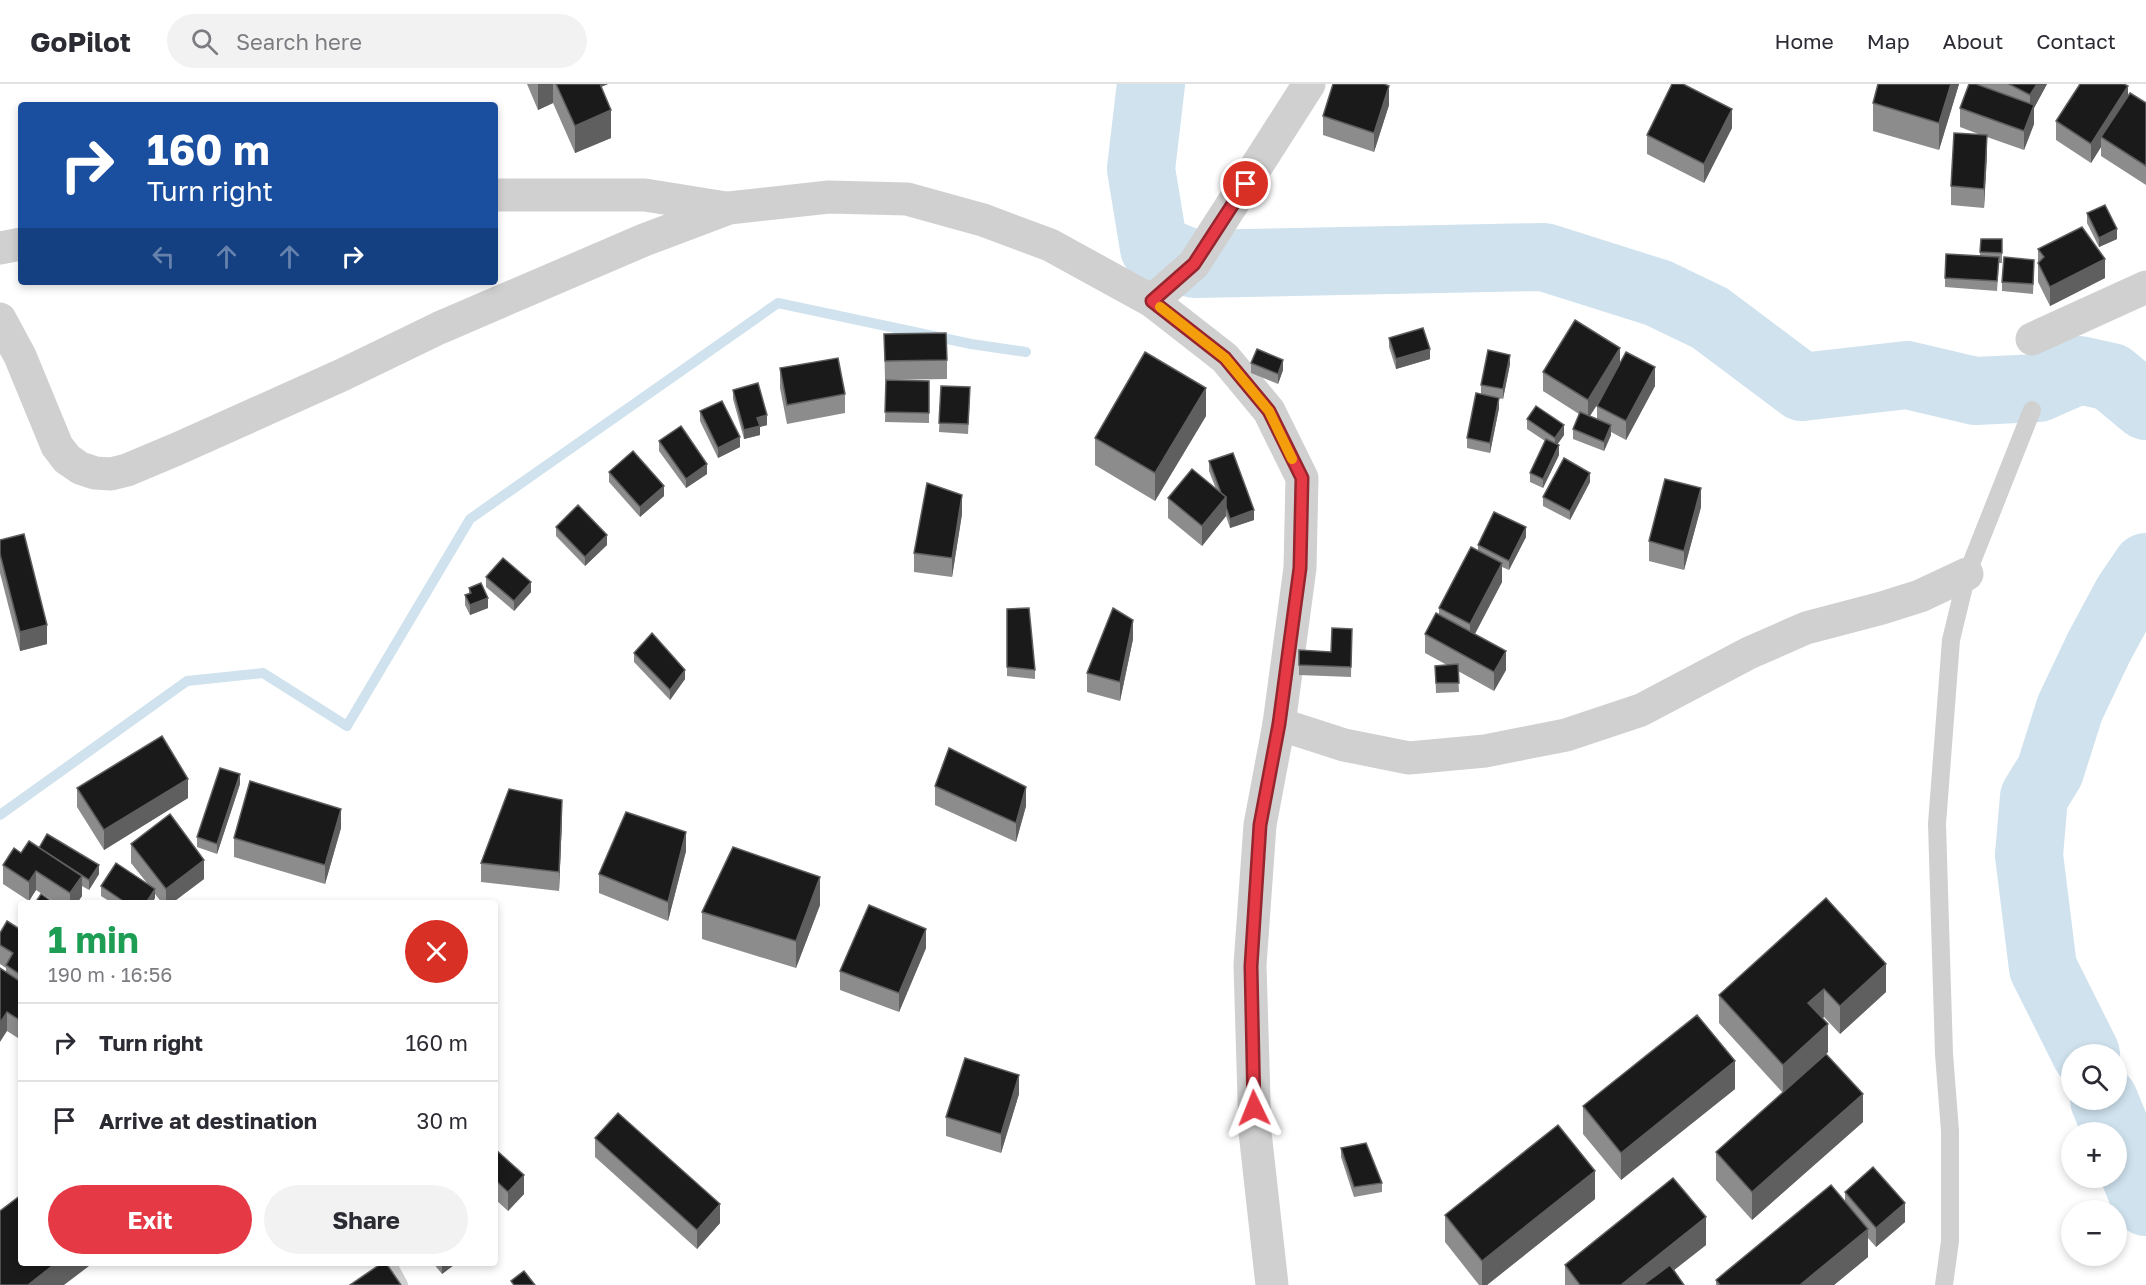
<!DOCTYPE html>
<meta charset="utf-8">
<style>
body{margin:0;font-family:"Golos Text",sans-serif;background:#f2f2f3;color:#2b2b33;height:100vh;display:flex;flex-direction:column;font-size:22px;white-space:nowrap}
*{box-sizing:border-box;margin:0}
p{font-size:20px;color:#7c7c81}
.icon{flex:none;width:33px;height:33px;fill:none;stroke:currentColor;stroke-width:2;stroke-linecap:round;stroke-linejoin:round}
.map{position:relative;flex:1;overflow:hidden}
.side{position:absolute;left:18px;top:816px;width:480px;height:366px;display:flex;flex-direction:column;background:#fff;border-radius:6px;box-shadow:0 3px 9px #0003}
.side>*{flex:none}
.guide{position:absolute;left:18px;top:18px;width:480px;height:183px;border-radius:6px;box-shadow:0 3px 9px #0003;background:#1a4fa0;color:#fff;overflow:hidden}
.fabs{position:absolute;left:2061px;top:960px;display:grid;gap:12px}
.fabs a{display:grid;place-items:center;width:66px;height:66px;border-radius:50%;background:#fff;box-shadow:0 3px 9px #0003;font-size:30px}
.pin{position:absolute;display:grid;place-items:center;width:51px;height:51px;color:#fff;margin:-26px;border:3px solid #fff;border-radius:50%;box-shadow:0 2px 6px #0007}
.me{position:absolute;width:66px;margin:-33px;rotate:358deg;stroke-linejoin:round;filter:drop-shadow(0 0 4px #0008)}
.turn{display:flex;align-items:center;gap:21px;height:126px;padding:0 30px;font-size:27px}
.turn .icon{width:78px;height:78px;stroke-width:2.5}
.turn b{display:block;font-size:42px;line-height:51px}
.lanes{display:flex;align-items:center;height:57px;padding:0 30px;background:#0003;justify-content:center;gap:30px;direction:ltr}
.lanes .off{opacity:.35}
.round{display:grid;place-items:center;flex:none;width:63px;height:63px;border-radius:32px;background:#f2f2f3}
.head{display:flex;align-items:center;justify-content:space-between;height:102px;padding:0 30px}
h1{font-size:36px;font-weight:700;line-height:45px;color:#1e9e55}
.action{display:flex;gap:12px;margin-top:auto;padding:12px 30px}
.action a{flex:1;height:69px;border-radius:36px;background:#e63946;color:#fff;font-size:24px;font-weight:700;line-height:69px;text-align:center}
.action a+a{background:#f2f2f3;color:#2b2b33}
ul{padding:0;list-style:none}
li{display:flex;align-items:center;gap:18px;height:78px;padding:0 30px;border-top:2px solid #e1e1e2}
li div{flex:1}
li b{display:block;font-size:22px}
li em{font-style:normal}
header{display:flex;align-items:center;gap:36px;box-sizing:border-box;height:84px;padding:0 30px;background:#fff;border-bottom:2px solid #e1e1e2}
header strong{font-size:28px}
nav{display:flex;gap:33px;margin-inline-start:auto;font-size:21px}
.search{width:420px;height:54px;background:#f2f2f3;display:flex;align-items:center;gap:15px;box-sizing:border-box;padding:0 21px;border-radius:33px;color:#7c7c81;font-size:22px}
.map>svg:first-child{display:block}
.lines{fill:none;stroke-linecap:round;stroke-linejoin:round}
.stream{stroke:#cfe2ee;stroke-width:10}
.river{stroke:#cfe2ee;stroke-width:68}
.lane{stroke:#d0d0d0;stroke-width:18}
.street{stroke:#d0d0d0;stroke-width:33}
.wall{fill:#8c8c8c;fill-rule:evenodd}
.shaded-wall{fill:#5f5f5f}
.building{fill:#1a1a1a;stroke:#5f5f5f;stroke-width:1.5}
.route-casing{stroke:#96252e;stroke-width:15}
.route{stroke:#e63946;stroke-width:10}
.slow{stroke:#f59e0b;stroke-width:10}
</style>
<header>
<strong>GoPilot</strong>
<div class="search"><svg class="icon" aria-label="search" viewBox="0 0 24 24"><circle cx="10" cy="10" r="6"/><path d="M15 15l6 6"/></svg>Search here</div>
<nav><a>Home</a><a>Map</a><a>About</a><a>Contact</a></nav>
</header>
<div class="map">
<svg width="2146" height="1201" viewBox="0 0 2146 1201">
<rect width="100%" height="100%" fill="#fff"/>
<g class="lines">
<!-- stream -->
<polyline class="stream" points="0,731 187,597 263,589 347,642 470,435 778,219 971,260 1026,268"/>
<!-- river -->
<g class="river">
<polyline points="1151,0 1141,85 1154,164 1194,180 1544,173 1658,209 1710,234 1802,303 1907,291 1975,307 2038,304 2079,286 2111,293 2146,322"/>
<polyline points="2086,970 2043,884 2029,771 2034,713 2050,687 2070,624 2099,563 2127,511 2146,483"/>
<polyline points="2104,1016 2146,1118"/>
</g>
<!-- lane -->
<g class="lane">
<polyline points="387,1179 399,1201"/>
<polyline points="1944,1201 1950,1157 1950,1047 1944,970 1937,740 1951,556 1967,490 2032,326"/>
</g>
<!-- street -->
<g class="street">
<polyline points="495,111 645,111 726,124"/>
<polyline points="0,164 21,160"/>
<polyline points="1152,217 1194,180 1309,0"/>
<polyline points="0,235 20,272 57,362 67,375 80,384 95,389 111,390 127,386 177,365 342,291 439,244 644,156 729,124 829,113 907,115 983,136 1050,161 1152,217 1225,274 1269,327 1302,394 1300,484 1279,640 1260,741 1250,881 1255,1048 1272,1201"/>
<polyline points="2032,255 2146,203"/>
<polyline points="1279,640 1344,661 1409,674 1485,667 1566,651 1641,626 1749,569 1806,544 1882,524 1920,512 1967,490"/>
</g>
</g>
<!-- wall -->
<g class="wall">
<polygon points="527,0 608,0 601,3 611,54 575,69 553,19 538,26"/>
<polygon points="1959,0 1939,66 1873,47 1873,19"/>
<polygon points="1977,0 2047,0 2034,24 2034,40 2024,66 1987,53 1987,70 1984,124 1951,121 1951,102 1981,51 1960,43 1960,24"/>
<polygon points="2128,13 2146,19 2146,101 2101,72 2101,63 2091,79 2056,56 2056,37"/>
<polygon points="1389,21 1374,68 1323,51 1323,32"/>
<polygon points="1732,44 1704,99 1647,70 1647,51"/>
<polygon points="2087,129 2117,155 2099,163 2087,139"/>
<polygon points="1981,155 2002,155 2002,179 1999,179 1997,207 1945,203 1945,194 1980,172"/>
<polygon points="2038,165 2105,194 2050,222 2038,198"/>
<polygon points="2034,185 2033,210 2002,207 2002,198"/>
<polygon points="884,250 947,276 947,295 885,296"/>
<polygon points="1389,254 1430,275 1396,285 1389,263"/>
<polygon points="1251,279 1283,286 1278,300 1251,289"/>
<path d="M 1620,279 L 1655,302 L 1626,356 L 1611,348 L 1611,351 L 1604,367 L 1573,355 L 1573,345 L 1579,330 L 1543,307 L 1543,288 ZM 1603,312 L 1597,322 L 1597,335 L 1590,332 Z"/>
<polygon points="1510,280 1503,315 1492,313 1499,324 1490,369 1467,364 1467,354 1481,310 1481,301"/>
<polygon points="780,284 845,310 845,329 787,340 780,304"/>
<polygon points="886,296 929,297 929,339 885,338"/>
<polygon points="941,302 970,313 968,350 939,348"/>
<polygon points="733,306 767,341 760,343 760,351 744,355 733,315"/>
<polygon points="700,327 740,363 718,374 700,337"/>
<polygon points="1206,332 1155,417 1095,381 1095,354"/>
<polygon points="1527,335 1564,351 1557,360 1559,371 1543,404 1530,398 1530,389 1545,357 1527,345"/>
<polygon points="659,357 707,390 686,404 659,367"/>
<polygon points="1209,377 1254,436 1230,444 1226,432 1202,462 1168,434 1168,414 1216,405 1209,387"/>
<polygon points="609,388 664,412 640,433 609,398"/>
<polygon points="1590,398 1570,436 1543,422 1543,413"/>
<polygon points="1701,423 1684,486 1649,477 1649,457"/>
<polygon points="962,430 952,493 914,488 914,469"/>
<polygon points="556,443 607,461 585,482 556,452"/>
<polygon points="1526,453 1509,486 1502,483 1502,498 1475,550 1506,586 1494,607 1458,587 1459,608 1436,609 1435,582 1447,581 1425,569 1425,550 1439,531 1439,524 1478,466 1478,461"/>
<polygon points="0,456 47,560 20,567 0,489"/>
<polygon points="486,493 531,508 514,527 486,503"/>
<polygon points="469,504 488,524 470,531 465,521 465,511 469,510"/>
<polygon points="1007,525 1035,586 1035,595 1007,592"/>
<polygon points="1352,545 1351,593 1299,591 1299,566 1331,568"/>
<polygon points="1133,555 1120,617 1087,608 1087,589"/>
<polygon points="634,569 685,595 670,616 634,578"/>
<polygon points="240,700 217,770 197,763 197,753"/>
<polygon points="935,702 1026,722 1016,758 935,721"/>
<polygon points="77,704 188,714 104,766 77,723"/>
<polygon points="562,735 559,807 481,798 481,779"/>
<polygon points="341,744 325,800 234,773 234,754"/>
<polygon points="131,760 204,795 172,819 162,819 155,810 155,814 152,819 112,819 101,812 101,802 147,799 131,779"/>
<polygon points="39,764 99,790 89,806 82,802 82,812 77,819 56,819 36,806 29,817 3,800 3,781 21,769"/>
<polygon points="686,767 668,837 599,809 599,790"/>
<polygon points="1826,814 1886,908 1840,950 1824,933 1822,934 1828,968 1785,1007 1863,1038 1752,1136 1716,1096 1716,1068 1783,1009 1719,939 1719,911"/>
<polygon points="820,821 796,884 702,855 702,828"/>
<polygon points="21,846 21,956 7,947 6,884 0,880 0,849"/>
<polygon points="926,864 899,928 840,906 840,887"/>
<polygon points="1735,1005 1621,1096 1583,1050 1583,1022"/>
<polygon points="1019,1010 1001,1069 946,1052 946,1033"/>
<polygon points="595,1054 720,1139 697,1165 595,1073"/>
<polygon points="1341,1064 1382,1099 1382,1108 1354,1113 1341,1073"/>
<polygon points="495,1065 524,1110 508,1127 495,1115"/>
<polygon points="1845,1108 1905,1138 1876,1163 1868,1154 1868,1173 1834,1201 1716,1201 1716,1196 1845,1117"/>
<polygon points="1595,1115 1487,1201 1479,1201 1445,1158 1445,1131"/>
<polygon points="1706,1161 1674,1186 1684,1201 1565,1201 1565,1181"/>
<polygon points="433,1179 454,1179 454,1181 442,1190"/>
</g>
<!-- shaded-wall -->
<g class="shaded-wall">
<polygon points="538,0 553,0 553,19 538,26"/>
<polygon points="591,0 608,0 591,7"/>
<polygon points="1951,0 1959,0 1939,66 1939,39"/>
<polygon points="2037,0 2047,0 2034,24 2034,40 2024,66 2024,47 2030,30 2030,11"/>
<polygon points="1389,2 1389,21 1374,68 1374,49"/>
<polygon points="2128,2 2128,21 2101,53 2101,63 2091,79 2091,60"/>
<polygon points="1732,25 1732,44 1704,99 1704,80"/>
<polygon points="611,26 611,54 575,69 575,42"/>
<polygon points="1987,51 1987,70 1984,124 1984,105"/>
<polygon points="2117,145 2117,155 2099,163 2099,154"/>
<polygon points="2105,175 2105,194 2050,222 2050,203"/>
<polygon points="1620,264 1620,283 1588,335 1588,316"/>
<polygon points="1430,265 1430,275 1396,285 1396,275"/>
<polygon points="1510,271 1510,280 1503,315 1503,305"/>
<polygon points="1283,276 1283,286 1278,300 1278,290"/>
<polygon points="1655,283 1655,302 1626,356 1626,337"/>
<polygon points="1206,304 1206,332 1155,417 1155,389"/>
<polygon points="1499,314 1499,324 1490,369 1490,359"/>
<polygon points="767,331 767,341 760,343 760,351 744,355 744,346 757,334"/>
<polygon points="1564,341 1564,351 1555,364 1555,354"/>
<polygon points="1611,341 1611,351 1604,367 1604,358"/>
<polygon points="740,353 740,363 718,374 718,364"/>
<polygon points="1559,361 1559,371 1543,404 1543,395"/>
<polygon points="707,380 707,390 686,404 686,395"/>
<polygon points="1590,389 1590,398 1570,436 1570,427"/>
<polygon points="664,402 664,412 640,433 640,423"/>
<polygon points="1701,404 1701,423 1684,486 1684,467"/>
<polygon points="962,411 962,430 952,493 952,474"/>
<polygon points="1226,413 1226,432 1202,462 1202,442"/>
<polygon points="1254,426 1254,436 1230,444 1230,435"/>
<polygon points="1526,443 1526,453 1509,486 1509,477"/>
<polygon points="607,451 607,461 585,482 585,473"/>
<polygon points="1502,479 1502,498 1470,559 1470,540"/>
<polygon points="531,498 531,508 514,527 514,517"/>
<polygon points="488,514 488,524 470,531 470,521"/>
<polygon points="1133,536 1133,555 1120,617 1120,598"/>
<polygon points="47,541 47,560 20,567 20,548"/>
<polygon points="1506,567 1506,586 1494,607 1494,588"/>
<polygon points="685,586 685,595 670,616 670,606"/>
<polygon points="240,690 240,700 217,770 217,760"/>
<polygon points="188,695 188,714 104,766 104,746"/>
<polygon points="1026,703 1026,722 1016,758 1016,739"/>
<polygon points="562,716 562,735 559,807 559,788"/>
<polygon points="341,725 341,744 325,800 325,781"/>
<polygon points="686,748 686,767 668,837 668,818"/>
<polygon points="204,776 204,795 172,819 166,819 166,805"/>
<polygon points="99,781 99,790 89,806 89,796"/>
<polygon points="36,787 36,806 29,817 29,798"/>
<polygon points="82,792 82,812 77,819 70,819 70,809"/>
<polygon points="820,793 820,821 796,884 796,857"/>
<polygon points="155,805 155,814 152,819 146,819"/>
<polygon points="926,845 926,864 899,928 899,909"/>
<polygon points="1886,880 1886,908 1840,950 1840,922"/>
<polygon points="1824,905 1824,933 1808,946 1808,919"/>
<polygon points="7,928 7,947 0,958 0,939"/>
<polygon points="1828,940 1828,968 1783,1009 1783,981"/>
<polygon points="1735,977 1735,1005 1621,1096 1621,1069"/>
<polygon points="1019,991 1019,1010 1001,1069 1001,1050"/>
<polygon points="1863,1010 1863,1038 1752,1136 1752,1108"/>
<polygon points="1595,1087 1595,1115 1487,1201 1482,1201 1482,1177"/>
<polygon points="524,1091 524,1110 508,1127 508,1108"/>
<polygon points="1905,1119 1905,1138 1876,1163 1876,1144"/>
<polygon points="720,1120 720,1139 697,1165 697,1146"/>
<polygon points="1706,1133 1706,1161 1655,1201 1621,1201"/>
<polygon points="1868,1145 1868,1173 1834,1201 1800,1201"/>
<polygon points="56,1179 93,1179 64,1201 28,1201"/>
<polygon points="444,1179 454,1179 454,1181 442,1190 442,1181"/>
</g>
<!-- building -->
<g class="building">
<polygon points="556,0 600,0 611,26 575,42"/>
<polygon points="1333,0 1384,0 1389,2 1374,49 1323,32"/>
<polygon points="1672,0 1683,0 1732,25 1704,80 1647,51"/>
<polygon points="1878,0 1951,0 1939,39 1873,19"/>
<polygon points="1969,0 1976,0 2034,21 2024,47 1960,24"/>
<polygon points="2009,0 2037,0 2030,11"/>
<polygon points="2080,0 2124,0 2128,2 2091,60 2056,37"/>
<polygon points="2130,9 2146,19 2146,82 2101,53"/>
<polygon points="1954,49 1987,51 1984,105 1951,102"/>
<polygon points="2105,121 2117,145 2099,154 2087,129"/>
<polygon points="2082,143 2105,175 2050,203 2038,179 2044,173 2038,165"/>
<polygon points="1981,155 2002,155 2002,169 1980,168"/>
<polygon points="1946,170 1999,173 1997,197 1945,194"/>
<polygon points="2004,173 2034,176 2033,200 2002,198"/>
<polygon points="1575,236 1620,264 1588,316 1543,288"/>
<polygon points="1423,244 1430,265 1396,275 1389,254"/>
<polygon points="946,249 947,276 885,277 884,250"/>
<polygon points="1257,265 1283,276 1278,290 1251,279"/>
<polygon points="1488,266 1510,271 1503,305 1481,301"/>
<polygon points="1145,268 1206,304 1155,389 1095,354"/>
<polygon points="1626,268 1655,283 1626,337 1597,322"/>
<polygon points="838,274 845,310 787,321 780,284"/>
<polygon points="886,296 929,297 929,329 885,328"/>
<polygon points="758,299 767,331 757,334 760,342 744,346 733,306"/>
<polygon points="941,302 970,303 968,340 939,339"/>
<polygon points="1476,309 1499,314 1490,359 1467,354"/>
<polygon points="722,317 740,353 718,364 700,327"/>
<polygon points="1536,322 1564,341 1555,354 1527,335"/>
<polygon points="1580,328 1611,341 1604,358 1573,345"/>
<polygon points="681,342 707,380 686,395 659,357"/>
<polygon points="1546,355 1559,361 1543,395 1530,389"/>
<polygon points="633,367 664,402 640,423 609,388"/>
<polygon points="1233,369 1254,426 1230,435 1226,423 1226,413 1221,409 1209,377"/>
<polygon points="1564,374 1590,389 1570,427 1543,413"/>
<polygon points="1192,385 1226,413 1202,442 1168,414"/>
<polygon points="1665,395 1701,404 1684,467 1649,457"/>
<polygon points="927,399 962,411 952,474 914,469"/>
<polygon points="578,421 607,451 585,473 556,443"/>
<polygon points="1494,428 1526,443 1509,477 1478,461"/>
<polygon points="24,450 47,541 20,548 0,470 0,456"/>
<polygon points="1471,463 1502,479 1470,540 1439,524"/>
<polygon points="503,474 531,498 514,517 486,493"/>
<polygon points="481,499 488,514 470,521 465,511 471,509 469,504"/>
<polygon points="1029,524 1035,586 1007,583 1007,525"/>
<polygon points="1113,524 1133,536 1120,598 1087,589"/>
<polygon points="1436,529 1506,567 1494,588 1425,550"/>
<polygon points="1332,544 1352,545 1351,583 1299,581 1299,566 1331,568"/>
<polygon points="652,549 685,586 670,606 634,569"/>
<polygon points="1458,580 1459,599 1436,599 1435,582"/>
<polygon points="162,652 188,695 104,746 77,704"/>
<polygon points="949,664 1026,703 1016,739 935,702"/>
<polygon points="220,684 240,690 217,760 197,753"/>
<polygon points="250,697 341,725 325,781 234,754"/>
<polygon points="509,705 562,716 559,788 481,779"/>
<polygon points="626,728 686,748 668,818 599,790"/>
<polygon points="170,730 204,776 166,805 131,760"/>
<polygon points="47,750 99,781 89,796 39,764"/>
<polygon points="29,757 82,792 70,809 36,787 29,798 3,781 14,764 21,769"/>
<polygon points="733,763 820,793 796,857 702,828"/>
<polygon points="116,779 155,805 146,819 126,819 101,802"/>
<polygon points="41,810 54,819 35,819"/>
<polygon points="1826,814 1886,880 1840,922 1824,905 1808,919 1828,940 1783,981 1719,911"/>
<polygon points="869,821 926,845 899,909 840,887"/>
<polygon points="7,837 21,846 21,891 6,881 13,869 0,861 0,849"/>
<polygon points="0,884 21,898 21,937 7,928 0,939"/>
<polygon points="1697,931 1735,977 1621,1069 1583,1022"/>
<polygon points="1826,970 1863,1010 1752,1108 1716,1068"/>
<polygon points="965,974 1019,991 1001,1050 946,1033"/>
<polygon points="618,1029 720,1120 697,1146 595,1054"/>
<polygon points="1558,1041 1595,1087 1482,1177 1445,1131"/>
<polygon points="1366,1059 1382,1099 1354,1103 1341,1064"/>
<polygon points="495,1065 524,1091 508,1108 495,1096"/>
<polygon points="1873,1083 1905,1119 1876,1144 1845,1108"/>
<polygon points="1673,1094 1706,1133 1621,1201 1580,1201 1565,1181"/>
<polygon points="1831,1101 1868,1145 1800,1201 1720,1201 1716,1196"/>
<polygon points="21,1111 21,1179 56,1179 28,1201 0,1201 0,1127"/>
<polygon points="382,1179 386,1179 401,1201 350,1201"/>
<polygon points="1670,1181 1684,1201 1643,1201"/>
<polygon points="524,1187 535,1201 514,1201 511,1197"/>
</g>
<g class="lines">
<defs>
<polyline id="route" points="1246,100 1194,180 1152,217 1225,274 1269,327 1302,394 1300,484 1279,640 1260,741 1251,882 1254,1024"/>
</defs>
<!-- route casing -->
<use href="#route" class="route-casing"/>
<!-- route -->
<use href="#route" class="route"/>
<!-- slow -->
<polyline class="slow" points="1160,223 1225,274 1269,327 1292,375"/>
</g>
</svg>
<div class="fabs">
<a><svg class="icon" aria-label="search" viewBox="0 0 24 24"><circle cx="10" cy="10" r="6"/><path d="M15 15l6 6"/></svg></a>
<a>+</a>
<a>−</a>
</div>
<div class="pin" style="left:1246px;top:100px;background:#d93025"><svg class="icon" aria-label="arrive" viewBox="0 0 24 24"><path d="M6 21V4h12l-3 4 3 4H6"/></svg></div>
<svg class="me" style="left:1254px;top:1024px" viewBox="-20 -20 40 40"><path d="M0-17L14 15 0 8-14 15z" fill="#e63946" stroke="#fff" stroke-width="4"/></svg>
<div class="guide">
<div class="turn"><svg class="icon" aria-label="right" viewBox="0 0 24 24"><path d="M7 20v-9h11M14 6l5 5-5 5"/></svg><div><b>160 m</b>Turn right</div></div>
<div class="lanes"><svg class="icon off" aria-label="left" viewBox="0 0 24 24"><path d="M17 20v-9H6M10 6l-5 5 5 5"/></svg><svg class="icon off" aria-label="ahead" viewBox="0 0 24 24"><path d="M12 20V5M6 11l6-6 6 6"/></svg><svg class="icon off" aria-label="ahead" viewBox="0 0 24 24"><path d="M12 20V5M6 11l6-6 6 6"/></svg><svg class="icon" aria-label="right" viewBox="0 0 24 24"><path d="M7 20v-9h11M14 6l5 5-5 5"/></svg></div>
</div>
<section class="side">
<div class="head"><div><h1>1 min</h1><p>190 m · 16:56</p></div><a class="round" style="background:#d93025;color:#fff"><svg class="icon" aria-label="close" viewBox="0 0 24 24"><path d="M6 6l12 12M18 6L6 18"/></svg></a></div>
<ul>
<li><svg class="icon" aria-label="right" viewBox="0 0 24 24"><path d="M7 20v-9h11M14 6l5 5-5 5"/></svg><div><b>Turn right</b></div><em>160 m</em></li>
<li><svg class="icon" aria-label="arrive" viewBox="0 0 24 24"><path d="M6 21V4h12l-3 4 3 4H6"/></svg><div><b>Arrive at destination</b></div><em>30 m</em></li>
</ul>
<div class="action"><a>Exit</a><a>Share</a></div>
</section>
</div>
